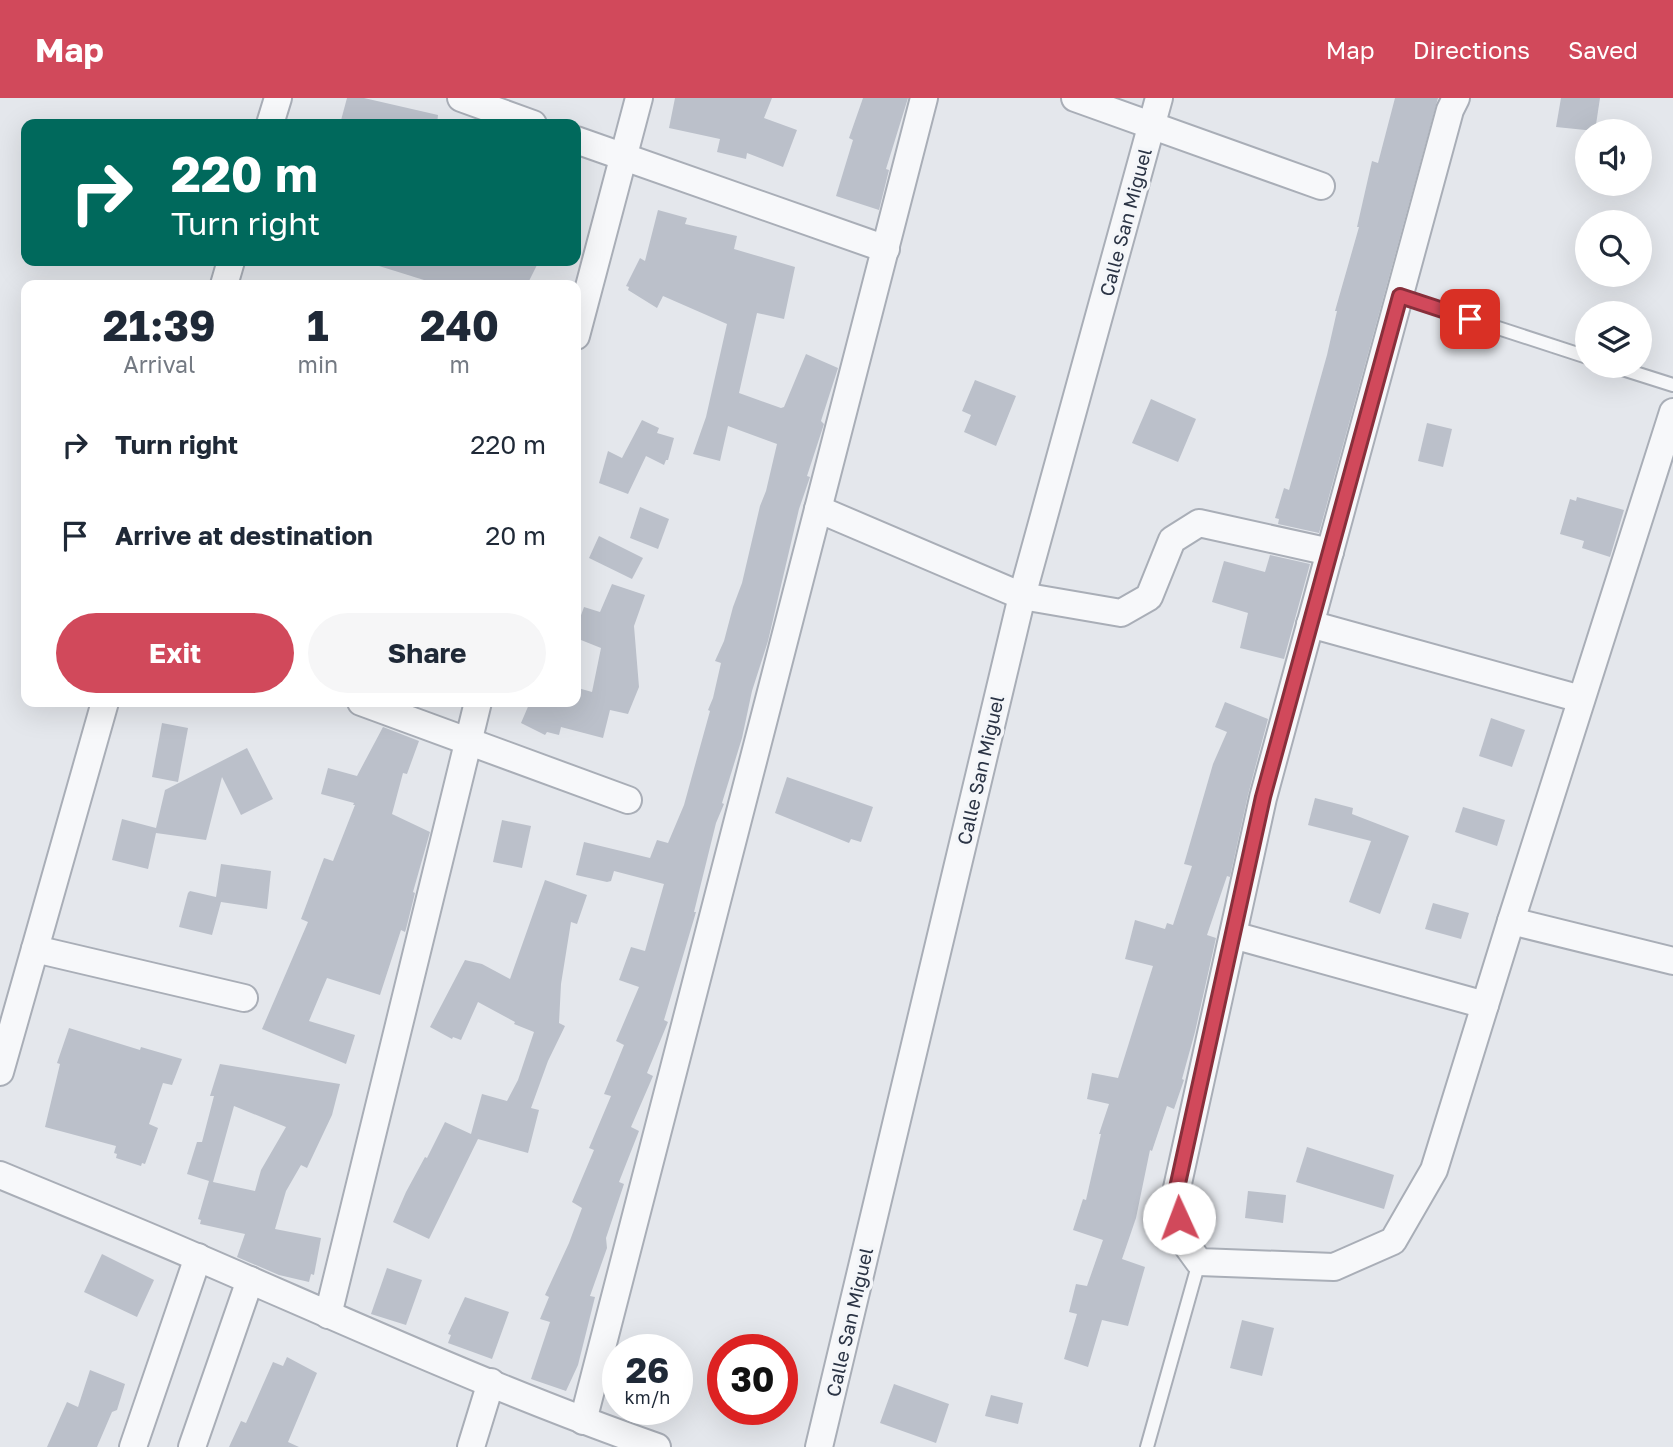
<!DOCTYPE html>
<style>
body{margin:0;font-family:"Golos Text",sans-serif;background:#f6f6f7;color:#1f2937;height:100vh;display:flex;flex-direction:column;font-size:26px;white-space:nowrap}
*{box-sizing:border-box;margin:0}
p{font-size:23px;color:#747a83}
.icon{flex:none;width:38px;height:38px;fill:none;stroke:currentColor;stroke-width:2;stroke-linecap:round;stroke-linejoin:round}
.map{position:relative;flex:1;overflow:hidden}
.drawer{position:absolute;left:21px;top:182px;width:560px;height:427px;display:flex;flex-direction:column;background:#fff;border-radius:14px;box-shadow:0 7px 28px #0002}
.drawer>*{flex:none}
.banner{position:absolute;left:21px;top:21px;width:560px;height:147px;border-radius:14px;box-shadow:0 7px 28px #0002;background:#00695c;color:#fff;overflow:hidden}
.fabs{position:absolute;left:1575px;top:21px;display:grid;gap:14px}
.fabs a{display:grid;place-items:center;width:77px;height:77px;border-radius:50%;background:#fff;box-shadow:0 7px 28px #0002;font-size:35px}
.speed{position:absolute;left:602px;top:1236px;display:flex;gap:14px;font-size:35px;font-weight:700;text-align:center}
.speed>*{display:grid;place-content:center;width:91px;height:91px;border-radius:50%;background:#fff;box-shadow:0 7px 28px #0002;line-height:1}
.speed small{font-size:18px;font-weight:400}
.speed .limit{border:10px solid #d22;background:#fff;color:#111}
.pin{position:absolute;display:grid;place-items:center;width:60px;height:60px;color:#fff;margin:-30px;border-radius:14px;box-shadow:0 4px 10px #0006}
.me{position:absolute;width:77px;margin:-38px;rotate:358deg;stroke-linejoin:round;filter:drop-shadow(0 0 5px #0008)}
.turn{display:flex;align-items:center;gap:24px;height:147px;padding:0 35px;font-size:32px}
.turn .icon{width:91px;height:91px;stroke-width:2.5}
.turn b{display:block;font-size:49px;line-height:60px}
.eta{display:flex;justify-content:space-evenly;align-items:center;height:119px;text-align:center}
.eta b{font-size:42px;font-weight:700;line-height:49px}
.action{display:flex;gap:14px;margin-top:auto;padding:14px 35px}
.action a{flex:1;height:80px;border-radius:42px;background:#d1495b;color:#fff;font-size:28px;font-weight:700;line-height:80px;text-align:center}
.action a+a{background:#f6f6f7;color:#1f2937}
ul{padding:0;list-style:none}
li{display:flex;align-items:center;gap:21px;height:91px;padding:0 35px}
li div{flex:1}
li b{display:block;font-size:26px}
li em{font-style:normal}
header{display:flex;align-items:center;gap:42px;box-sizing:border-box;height:98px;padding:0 35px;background:#d1495b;color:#fff}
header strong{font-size:33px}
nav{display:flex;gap:38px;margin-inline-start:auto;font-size:24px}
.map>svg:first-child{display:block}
.building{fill:#bbc0ca;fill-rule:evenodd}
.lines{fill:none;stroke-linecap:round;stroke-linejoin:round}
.lane-casing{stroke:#a9aeb7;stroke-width:16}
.street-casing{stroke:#a9aeb7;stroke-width:30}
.lane{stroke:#f7f8fa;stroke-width:12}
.street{stroke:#f7f8fa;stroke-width:26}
.route-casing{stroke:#882f3b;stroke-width:18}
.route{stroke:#d1495b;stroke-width:12}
.labels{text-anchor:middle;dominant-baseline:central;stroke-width:7;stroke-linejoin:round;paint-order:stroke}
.street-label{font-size:19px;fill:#2b3445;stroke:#f4f6f9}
</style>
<header>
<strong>Map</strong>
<nav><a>Map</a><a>Directions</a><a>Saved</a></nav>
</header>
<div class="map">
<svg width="1673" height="1349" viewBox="0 0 1673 1349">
<rect width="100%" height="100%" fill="#e4e7ec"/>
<!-- building -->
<g class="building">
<polygon points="347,0 364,0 438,17 437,26 340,26"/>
<polygon points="675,0 772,0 764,20 797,32 783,69 747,55 746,61 717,54 720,41 669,30"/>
<polygon points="863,0 908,0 886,71 889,72 879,112 836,98 853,42 849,40"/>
<polygon points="1395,0 1438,0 1319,435 1278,426 1279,421 1275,420 1284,390 1289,392 1327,257 1337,213 1335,213 1359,129 1357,129 1372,63 1378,65"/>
<polygon points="1561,0 1600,0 1595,33 1556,29"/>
<polygon points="658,112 687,120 685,126 737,138 734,151 795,169 784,221 757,215 739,295 781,310 784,309 806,256 838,270 821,323 824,326 807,378 810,379 799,411 768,543 752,593 742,640 722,705 724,706 716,725 694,814 696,814 664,922 668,924 647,975 653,978 631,1029 639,1033 619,1084 624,1086 606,1140 607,1150 590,1198 595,1199 578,1267 566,1293 531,1281 550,1224 540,1221 549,1199 545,1197 569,1145 582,1110 572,1104 594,1052 589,1050 611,998 604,996 624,947 616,943 639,889 619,882 631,849 645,853 664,786 614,773 611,783 607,784 576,777 584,744 650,760 657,742 668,745 684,707 710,613 708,612 713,600 721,565 715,563 724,543 733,509 742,485 760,408 766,393 777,346 728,328 720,363 693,356 706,319 727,226 663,198 657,210 628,192 629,189 626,188 640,160 645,163"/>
<polygon points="380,163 539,163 527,187 440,187 379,168"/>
<polygon points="975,282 1016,298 996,348 964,334 971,317 962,313"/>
<polygon points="1151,301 1196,321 1178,364 1132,345"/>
<polygon points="642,322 659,330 657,335 674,340 668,362 666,362 664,367 646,358 628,396 599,385 608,353 622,360"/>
<polygon points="1427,325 1452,331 1443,369 1418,363"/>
<polygon points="1577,399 1624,412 1610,459 1582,450 1584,443 1560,436 1570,401 1576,403"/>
<polygon points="640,409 669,421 658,451 630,440"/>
<polygon points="599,438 643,460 632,481 589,460"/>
<polygon points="1270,457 1310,466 1284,561 1240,550 1248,515 1212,504 1224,463 1265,474"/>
<polygon points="612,486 645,497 634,528 639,589 628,616 610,612 603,640 561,629 559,637 547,634 545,637 521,625 530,604 576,604 578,590 592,594 601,550 576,540 576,531 584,509 600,514"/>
<polygon points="1225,604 1268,621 1248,697 1230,779 1227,778 1207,837 1216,840 1195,934 1182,981 1184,982 1174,1011 1167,1008 1152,1053 1150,1052 1136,1120 1122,1161 1145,1169 1128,1228 1102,1222 1088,1269 1064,1261 1077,1216 1069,1214 1076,1186 1087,1188 1103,1142 1073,1132 1083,1101 1086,1102 1101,1036 1099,1036 1109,1006 1087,1001 1092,975 1118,980 1153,868 1125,861 1135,822 1165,831 1167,825 1173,827 1192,768 1184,766 1213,666 1227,634 1215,629"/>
<polygon points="1491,620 1525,632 1512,669 1479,658"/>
<polygon points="162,625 188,630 178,684 152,679"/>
<polygon points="383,629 419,643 407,676 403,675 392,716 430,734 413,794 415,795 406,831 405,834 401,832 380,897 327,880 309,923 355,937 346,966 262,931 308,824 301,821 324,760 333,763 355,707 353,707 354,705 321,696 328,670 357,678"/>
<polygon points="247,650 273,701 241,717 222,679 206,742 156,735 148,771 112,762 122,721 156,730 165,692"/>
<polygon points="787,679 873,709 861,744 851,741 849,745 775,715"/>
<polygon points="1315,700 1353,710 1352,716 1409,738 1380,816 1349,804 1371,743 1308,727"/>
<polygon points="1463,709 1505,722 1497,748 1455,734"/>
<polygon points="502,722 531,728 522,770 493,764"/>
<polygon points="221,766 271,773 267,811 221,804 212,837 179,829 188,795 190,793 216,799"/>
<polygon points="545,782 587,797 577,826 571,824 561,886 559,925 565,928 548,963 531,1010 539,1012 528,1055 478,1041 429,1141 393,1124 406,1094 425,1059 427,1060 445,1024 471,1036 482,996 507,1003 518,982 534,934 514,926 515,924 478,904 461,942 453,939 452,941 430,929 465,862 482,866 510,881"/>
<polygon points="1433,805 1469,815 1461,841 1425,831"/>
<polygon points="69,930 140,952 141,949 182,961 172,987 163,985 149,1026 158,1030 145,1066 142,1065 141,1068 116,1060 117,1056 114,1055 116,1048 45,1029 60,966 57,965"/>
<path d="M 220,966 L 340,986 L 332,1017 L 307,1070 L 301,1067 L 286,1093 L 275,1131 L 321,1140 L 314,1177 L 311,1176 L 309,1184 L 279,1177 L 237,1159 L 245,1136 L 200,1126 L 201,1122 L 198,1121 L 209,1083 L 187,1076 L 197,1044 L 202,1044 L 214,998 L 210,998 ZM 234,1008 L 286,1029 L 261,1072 L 255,1093 L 213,1084 Z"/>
<polygon points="1307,1049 1394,1077 1384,1111 1296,1084"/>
<polygon points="1248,1093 1286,1097 1283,1125 1245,1120"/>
<polygon points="102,1156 154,1182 137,1219 84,1194"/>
<polygon points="387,1170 422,1182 406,1227 371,1216"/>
<polygon points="465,1199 509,1214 492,1261 448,1245 451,1237 448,1236"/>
<polygon points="1242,1222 1274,1230 1262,1278 1230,1270"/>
<polygon points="287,1259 317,1275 288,1344 299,1349 229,1349 241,1323 246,1325 273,1264 283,1268"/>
<polygon points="90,1272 125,1286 117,1312 112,1314 97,1349 47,1349 67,1304 78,1309"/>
<polygon points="894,1286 949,1306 936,1345 880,1325"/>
<polygon points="991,1297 1023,1305 1018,1326 985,1318"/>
</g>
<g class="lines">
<defs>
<g id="lane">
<polyline points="1400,198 1587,259"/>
<polyline points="1613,268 1673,287"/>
<polyline points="1147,1349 1199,1164"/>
</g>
<g id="street">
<polyline points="461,0 533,26"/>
<polyline points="1075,0 1321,88"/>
<polyline points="1456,0 1450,12 1263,700 1175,1099 1183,1142 1199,1164 1334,1169 1393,1143 1434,1072 1511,823 1673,314"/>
<polyline points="270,26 278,0"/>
<polyline points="576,42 886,151"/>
<polyline points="224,187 231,163"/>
<polyline points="576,238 639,0"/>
<polyline points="818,411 1022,498 1121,515 1149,499 1172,442 1199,425 1330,454"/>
<polyline points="1310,526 1581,601"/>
<polyline points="361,604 628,702"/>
<polyline points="1511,823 1673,863"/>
<polyline points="1233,837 1485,907"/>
<polyline points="35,851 244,900"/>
<polyline points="0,974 105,604"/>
<path d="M 0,1077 C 67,1105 135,1132 201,1161 C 352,1226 502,1295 657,1349"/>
<polyline points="328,1217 478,604"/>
<polyline points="583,1323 924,0"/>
<polyline points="133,1349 198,1159"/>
<polyline points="192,1349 250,1182"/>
<polyline points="471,1349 491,1284"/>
<polyline points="819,1349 1022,498 1159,0"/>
</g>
</defs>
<!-- lane casing -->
<use href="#lane" class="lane-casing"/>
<!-- street casing -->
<use href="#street" class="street-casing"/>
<!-- lane -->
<use href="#lane" class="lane"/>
<!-- street -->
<use href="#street" class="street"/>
</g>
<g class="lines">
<defs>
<polyline id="route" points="1179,1120 1175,1099 1263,699 1400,198 1470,221"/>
</defs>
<!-- route casing -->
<use href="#route" class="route-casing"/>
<!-- route -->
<use href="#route" class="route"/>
</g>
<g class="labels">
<!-- street labels -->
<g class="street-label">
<text transform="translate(1125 124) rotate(-75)">Calle San Miguel</text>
<text transform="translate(980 672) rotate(-77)">Calle San Miguel</text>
<text transform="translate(849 1224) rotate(-77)">Calle San Miguel</text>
</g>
</g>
</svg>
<div class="fabs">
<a><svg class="icon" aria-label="sound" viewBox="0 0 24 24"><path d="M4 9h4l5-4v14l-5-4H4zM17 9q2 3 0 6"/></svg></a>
<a><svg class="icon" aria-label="search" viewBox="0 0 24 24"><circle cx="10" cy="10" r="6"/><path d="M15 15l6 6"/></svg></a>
<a><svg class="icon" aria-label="layers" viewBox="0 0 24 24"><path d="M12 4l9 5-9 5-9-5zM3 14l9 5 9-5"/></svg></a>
</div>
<div class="speed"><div>26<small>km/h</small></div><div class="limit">30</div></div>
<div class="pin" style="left:1470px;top:221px;background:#d93025"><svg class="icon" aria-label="arrive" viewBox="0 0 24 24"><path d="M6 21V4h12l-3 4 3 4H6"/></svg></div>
<svg class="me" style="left:1179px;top:1120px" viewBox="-20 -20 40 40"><circle r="19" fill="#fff"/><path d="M0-13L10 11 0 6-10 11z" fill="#d1495b"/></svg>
<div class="banner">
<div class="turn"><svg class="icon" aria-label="right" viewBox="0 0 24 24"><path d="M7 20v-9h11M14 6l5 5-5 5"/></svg><div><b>220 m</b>Turn right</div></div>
</div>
<section class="drawer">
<div class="eta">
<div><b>21:39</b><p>Arrival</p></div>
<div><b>1</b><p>min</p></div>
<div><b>240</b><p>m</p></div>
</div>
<ul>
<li><svg class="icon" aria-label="right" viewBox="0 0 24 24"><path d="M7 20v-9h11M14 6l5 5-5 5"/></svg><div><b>Turn right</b></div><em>220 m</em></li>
<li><svg class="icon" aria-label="arrive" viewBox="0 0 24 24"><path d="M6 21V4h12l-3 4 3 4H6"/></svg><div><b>Arrive at destination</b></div><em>20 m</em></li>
</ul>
<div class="action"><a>Exit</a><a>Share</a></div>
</section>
</div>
